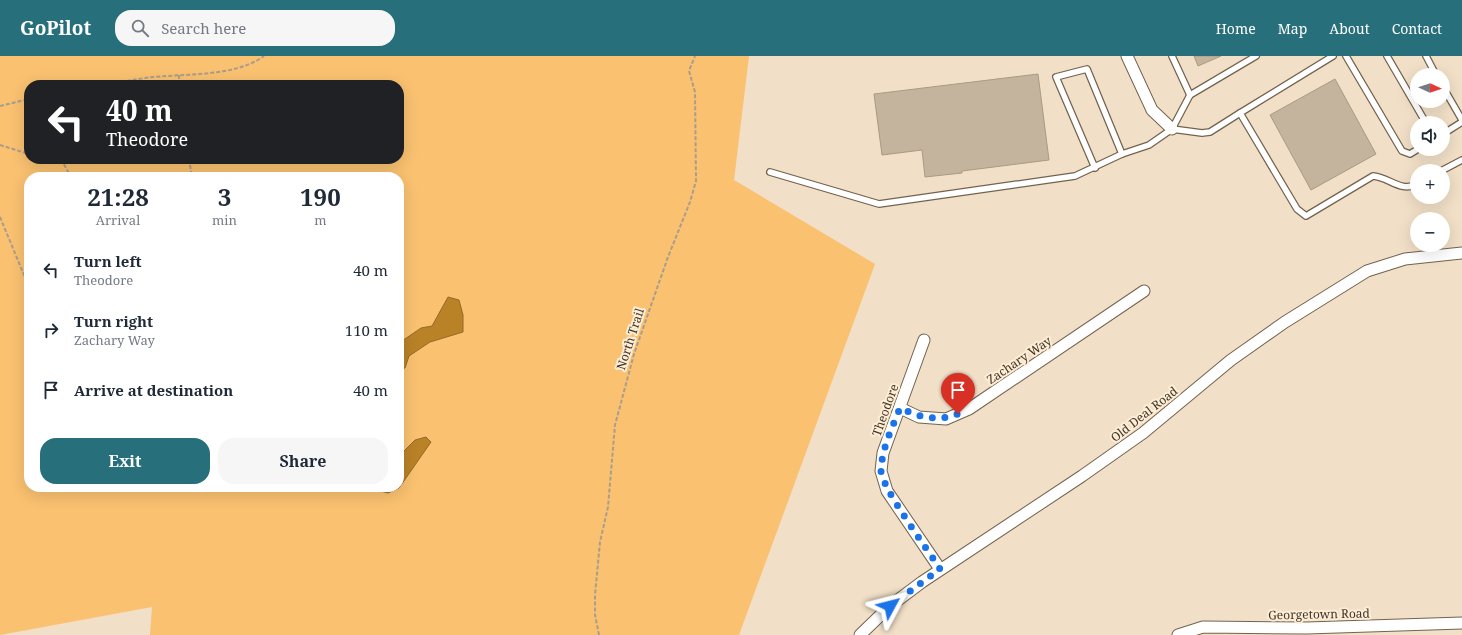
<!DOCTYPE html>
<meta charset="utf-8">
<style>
body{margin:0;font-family:"Noto Serif",serif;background:#f6f6f7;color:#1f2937;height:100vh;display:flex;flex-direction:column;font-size:15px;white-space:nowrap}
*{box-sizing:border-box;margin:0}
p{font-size:13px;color:#747a83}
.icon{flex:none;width:22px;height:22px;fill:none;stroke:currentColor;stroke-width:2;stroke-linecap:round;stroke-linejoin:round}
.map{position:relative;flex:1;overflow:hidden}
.details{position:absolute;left:24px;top:116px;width:380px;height:320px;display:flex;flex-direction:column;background:#fff;border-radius:16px;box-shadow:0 4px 16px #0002}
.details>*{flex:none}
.guide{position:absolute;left:24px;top:24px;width:380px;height:84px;border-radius:16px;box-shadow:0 4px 16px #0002;background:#202124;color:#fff;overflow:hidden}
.needle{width:26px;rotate:93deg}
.fabs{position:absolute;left:1410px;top:12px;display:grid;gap:8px}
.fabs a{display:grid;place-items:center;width:40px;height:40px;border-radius:50%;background:#fff;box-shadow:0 4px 16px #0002;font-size:20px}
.pin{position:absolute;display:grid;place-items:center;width:34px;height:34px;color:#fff;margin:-41px -17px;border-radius:50% 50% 50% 0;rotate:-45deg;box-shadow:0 0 4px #0007}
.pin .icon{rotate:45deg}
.me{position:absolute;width:44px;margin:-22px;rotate:52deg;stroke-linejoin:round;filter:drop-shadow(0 0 3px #0008)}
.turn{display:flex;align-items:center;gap:14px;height:84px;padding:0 16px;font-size:18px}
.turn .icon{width:52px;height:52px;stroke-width:2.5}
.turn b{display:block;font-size:28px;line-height:34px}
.eta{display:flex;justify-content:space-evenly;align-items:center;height:68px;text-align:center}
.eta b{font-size:24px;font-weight:700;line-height:28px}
.cta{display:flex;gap:8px;margin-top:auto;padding:8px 16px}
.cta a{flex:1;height:46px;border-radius:16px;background:#276f7b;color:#fff;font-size:16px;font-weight:700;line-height:46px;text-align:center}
.cta a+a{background:#f6f6f7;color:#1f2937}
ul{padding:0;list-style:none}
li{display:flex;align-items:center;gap:12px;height:60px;padding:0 16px}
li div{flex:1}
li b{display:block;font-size:15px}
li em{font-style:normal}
header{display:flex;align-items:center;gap:24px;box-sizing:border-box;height:56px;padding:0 20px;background:#276f7b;color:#fff}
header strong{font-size:19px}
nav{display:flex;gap:22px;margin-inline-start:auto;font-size:14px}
.search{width:280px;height:36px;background:#f6f6f7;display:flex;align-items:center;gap:10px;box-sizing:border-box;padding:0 14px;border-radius:16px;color:#747a83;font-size:15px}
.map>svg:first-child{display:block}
.green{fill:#f9c170;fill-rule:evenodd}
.water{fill:#b98227;stroke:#946b29}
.building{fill:#c5b49d;stroke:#aa9a83}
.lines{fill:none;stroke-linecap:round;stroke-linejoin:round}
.lane-casing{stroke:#73634e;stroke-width:8}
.street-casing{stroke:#73634e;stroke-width:13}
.path{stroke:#ab9d8b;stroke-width:2;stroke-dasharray:4 2;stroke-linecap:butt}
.lane{stroke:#fff;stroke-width:5.5}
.street{stroke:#fff;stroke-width:11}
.route{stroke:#1a73e8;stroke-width:7;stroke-dasharray:0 12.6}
.labels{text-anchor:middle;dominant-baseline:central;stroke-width:4;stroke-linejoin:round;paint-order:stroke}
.street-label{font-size:12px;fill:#3d362d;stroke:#feecd3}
</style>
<header>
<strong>GoPilot</strong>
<div class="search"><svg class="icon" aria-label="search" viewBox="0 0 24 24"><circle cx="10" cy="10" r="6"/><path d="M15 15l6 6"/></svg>Search here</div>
<nav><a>Home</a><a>Map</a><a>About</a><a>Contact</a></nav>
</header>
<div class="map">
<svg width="1462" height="579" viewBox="0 0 1462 579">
<rect width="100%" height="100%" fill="#f1dfc7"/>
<!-- green -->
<path class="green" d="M 0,0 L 749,0 L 734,124 L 875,208 L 739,579 L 150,579 L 152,551 L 0,579 ZM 29,29 L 399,29 L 399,103 L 29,103 ZM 29,121 L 399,121 L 399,431 L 29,431 Z"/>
<!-- water -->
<g class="water">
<polygon points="448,241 459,244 463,259 463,276 430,286 409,300 405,312 399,314 399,287 421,272 432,270"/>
<polygon points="426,381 431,386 399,432 388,437 373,433 373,431 399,431 399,400 415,384"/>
</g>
<!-- building -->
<g class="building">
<polygon points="1194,0 1221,0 1198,10"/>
<polygon points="1038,18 1049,104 962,115 962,117 925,121 922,94 882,99 874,38"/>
<polygon points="1335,23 1376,98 1311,134 1270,59"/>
</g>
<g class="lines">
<defs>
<g id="lane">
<path d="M 1333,0 L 1240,57 L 1297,153 L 1306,160 L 1373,120 C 1389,121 1401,137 1417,128"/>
<polyline points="1346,0 1402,95 1410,98 1418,93"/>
<polyline points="1387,0 1426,67"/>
<polyline points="1426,0 1436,19"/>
<polyline points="1443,31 1462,64"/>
<polyline points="1190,39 1256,0"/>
<polyline points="1172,73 1202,77 1210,76 1240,57"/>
<polyline points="1443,78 1462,66"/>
<polyline points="1095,112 1056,21 1087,13 1122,98"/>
<polyline points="1441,115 1462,104"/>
<polyline points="770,116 879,148 1075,120 1122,98 1149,89 1172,73 1190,39 1172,0"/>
</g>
<g id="street">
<polyline points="1127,0 1152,54 1172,73"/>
<polyline points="924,284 883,397 881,415 887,435 940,513"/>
<polyline points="900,352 919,361 946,363 969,353 1144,235"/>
<polyline points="860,579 890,550 922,526 1082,420 1143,377 1231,304 1285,266 1367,215 1405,203 1462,197"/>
<polyline points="1178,579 1203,571 1307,572 1462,567"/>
</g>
</defs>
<!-- lane casing -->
<use href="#lane" class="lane-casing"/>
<!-- street casing -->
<use href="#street" class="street-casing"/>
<!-- path -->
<g class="path">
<path d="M 103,29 C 117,27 131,24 145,22 C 182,17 234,22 264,0"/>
<polyline points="179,29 179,19"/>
<polyline points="0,50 29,43"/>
<polyline points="0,89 29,98"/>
<polyline points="61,103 71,121"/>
<polyline points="189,103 192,121"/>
<polyline points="0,161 29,231"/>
<polyline points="599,579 595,559 595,539 600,486 608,451 615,369 634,298 668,201 690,146 696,125 695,36 689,15 695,0"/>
</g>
<!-- lane -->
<use href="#lane" class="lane"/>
<!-- street -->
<use href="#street" class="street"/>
</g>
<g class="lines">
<!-- route -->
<path class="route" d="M 890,550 L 940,513 C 929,495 880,430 881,414 C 882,392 892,372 900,352 C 919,361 937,366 958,358"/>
</g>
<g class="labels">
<!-- street labels -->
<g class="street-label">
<text transform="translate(630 283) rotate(-72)">North Trail</text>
<text transform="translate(1019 304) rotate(-34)">Zachary Way</text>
<text transform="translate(885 354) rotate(-70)">Theodore</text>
<text transform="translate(1144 358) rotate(-38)">Old Deal Road</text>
<text transform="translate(1319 558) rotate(-1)">Georgetown Road</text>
</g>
</g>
</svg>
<div class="fabs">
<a><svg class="needle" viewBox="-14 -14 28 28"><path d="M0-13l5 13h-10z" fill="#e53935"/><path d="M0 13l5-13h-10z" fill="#747a83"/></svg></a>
<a><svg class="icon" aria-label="sound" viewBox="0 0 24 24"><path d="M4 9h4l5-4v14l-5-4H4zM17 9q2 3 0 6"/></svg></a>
<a>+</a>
<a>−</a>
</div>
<div class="pin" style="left:958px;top:358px;background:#d93025"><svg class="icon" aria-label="arrive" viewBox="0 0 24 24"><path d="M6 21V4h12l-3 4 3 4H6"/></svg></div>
<svg class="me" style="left:890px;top:550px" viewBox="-20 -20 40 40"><path d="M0-17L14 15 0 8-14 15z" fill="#1a73e8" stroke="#fff" stroke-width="4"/></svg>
<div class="guide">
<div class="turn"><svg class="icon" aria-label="left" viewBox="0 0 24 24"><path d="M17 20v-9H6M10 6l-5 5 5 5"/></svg><div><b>40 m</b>Theodore</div></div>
</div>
<section class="details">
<div class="eta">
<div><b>21:28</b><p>Arrival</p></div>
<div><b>3</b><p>min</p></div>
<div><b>190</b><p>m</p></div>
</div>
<ul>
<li><svg class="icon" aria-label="left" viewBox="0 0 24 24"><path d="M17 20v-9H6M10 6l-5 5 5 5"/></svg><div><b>Turn left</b><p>Theodore</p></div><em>40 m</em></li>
<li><svg class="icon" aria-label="right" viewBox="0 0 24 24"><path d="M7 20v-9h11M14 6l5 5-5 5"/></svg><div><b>Turn right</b><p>Zachary Way</p></div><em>110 m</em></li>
<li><svg class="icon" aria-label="arrive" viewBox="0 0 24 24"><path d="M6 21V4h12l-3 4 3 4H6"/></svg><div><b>Arrive at destination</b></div><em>40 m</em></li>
</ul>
<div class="cta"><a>Exit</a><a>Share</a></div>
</section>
</div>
